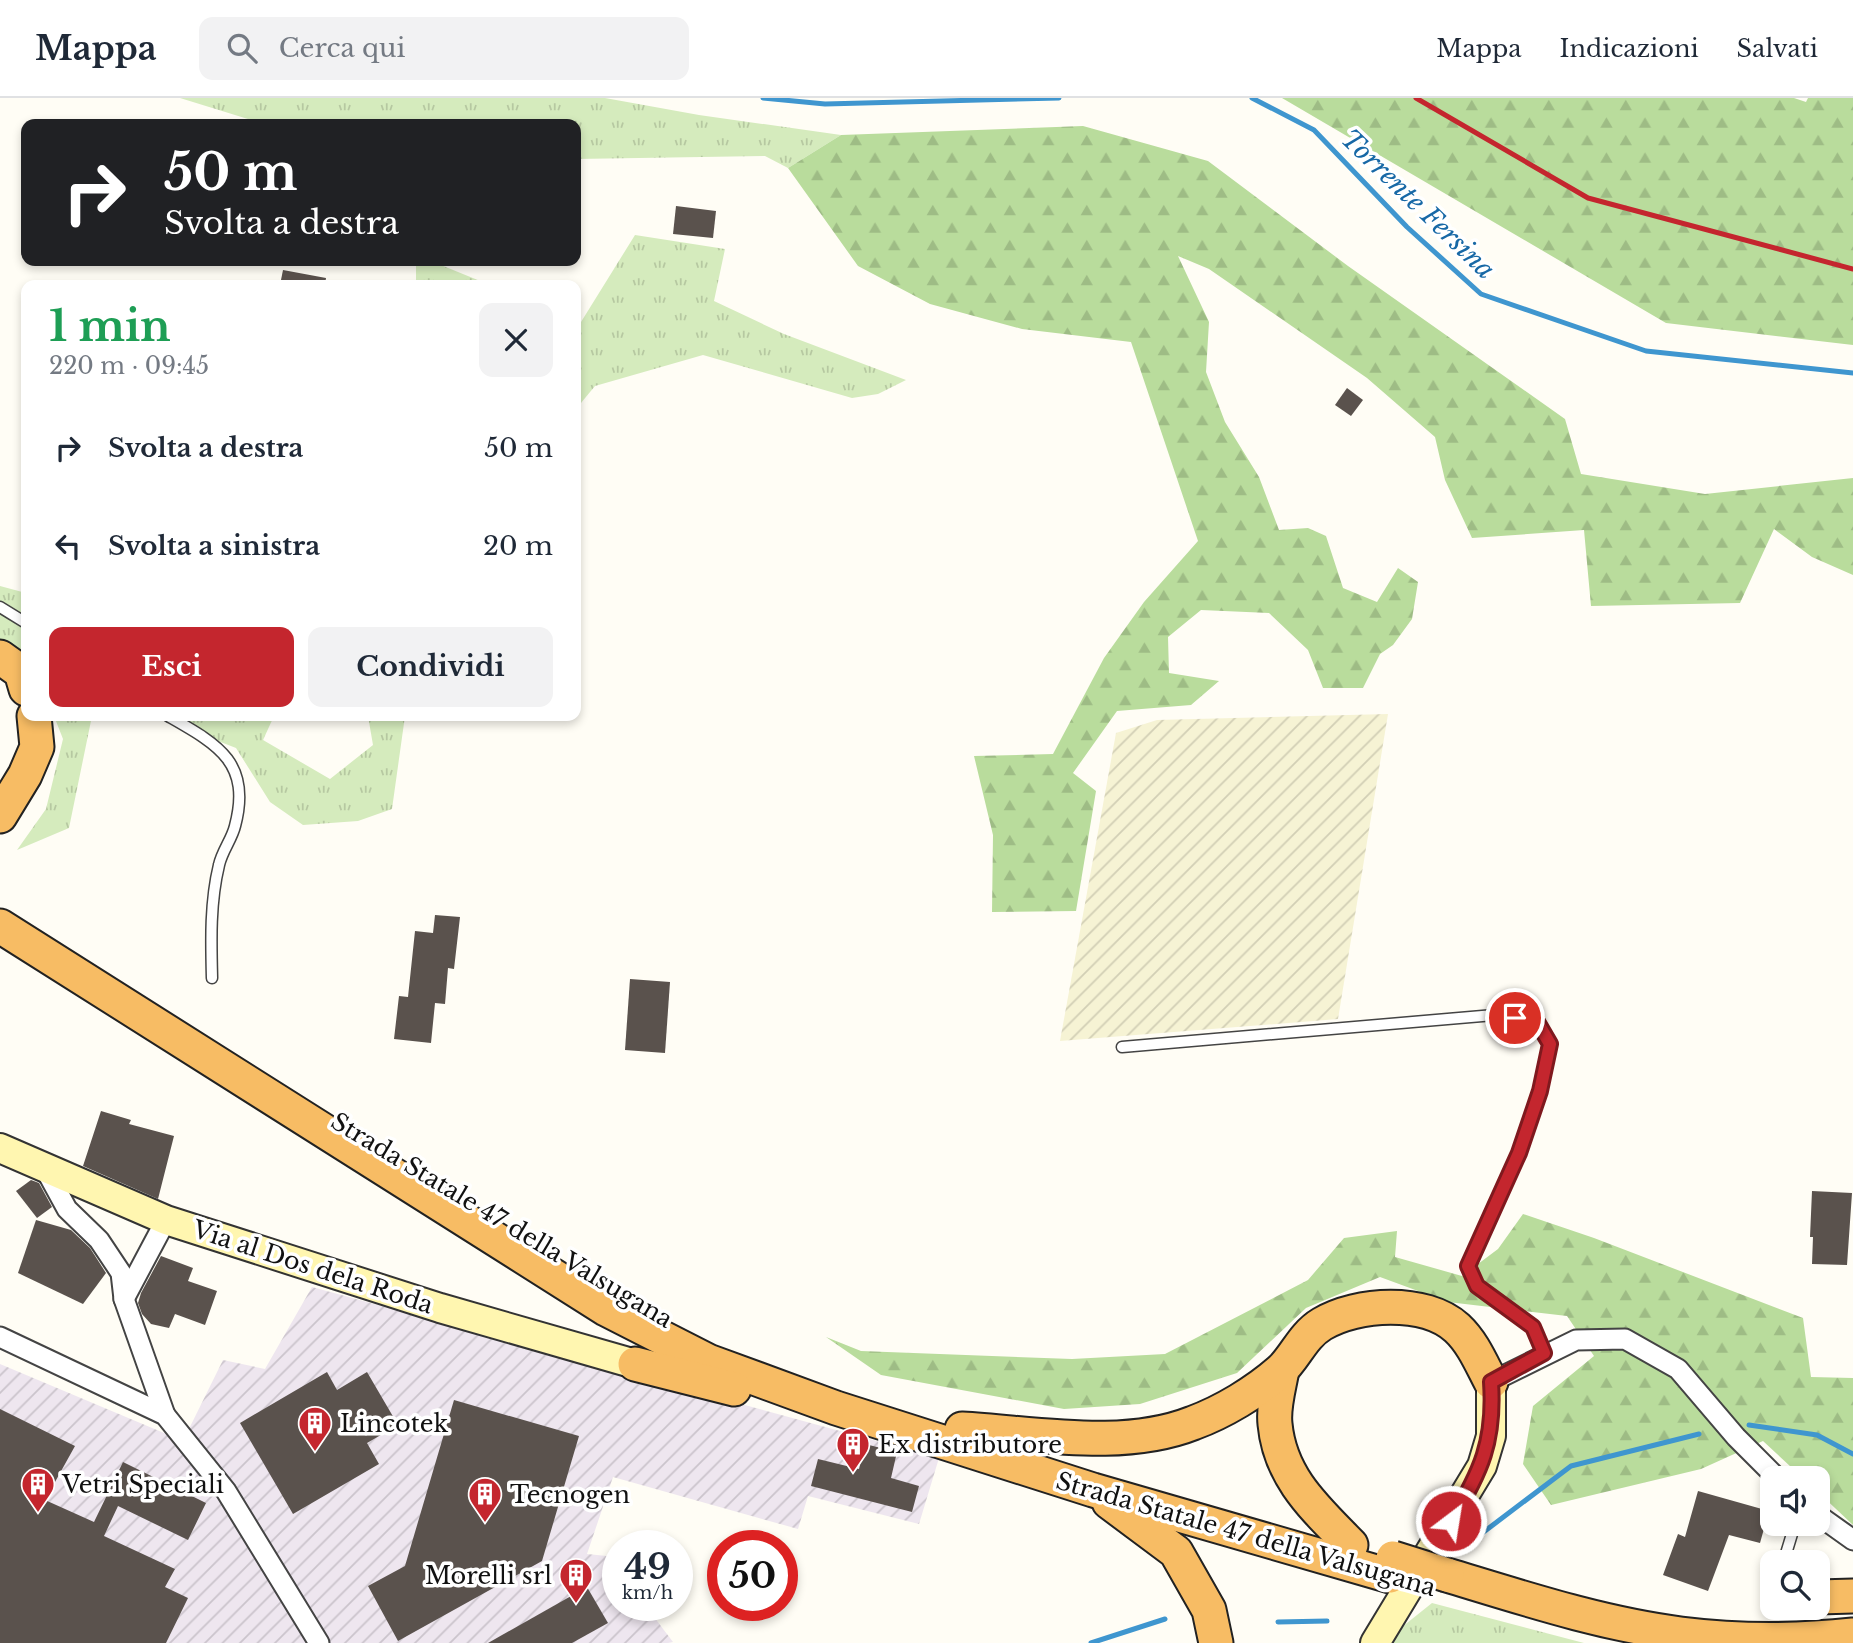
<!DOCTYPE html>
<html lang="it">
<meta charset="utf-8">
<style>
body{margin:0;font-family:"Libre Baskerville",serif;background:#f2f2f3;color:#1f2937;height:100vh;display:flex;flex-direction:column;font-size:26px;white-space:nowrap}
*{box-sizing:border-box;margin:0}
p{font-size:23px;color:#747a83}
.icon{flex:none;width:38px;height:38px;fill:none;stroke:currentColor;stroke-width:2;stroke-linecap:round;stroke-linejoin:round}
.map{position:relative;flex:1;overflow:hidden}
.side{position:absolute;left:21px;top:182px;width:560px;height:441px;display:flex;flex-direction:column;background:#fff;border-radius:14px;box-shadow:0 4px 10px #0003}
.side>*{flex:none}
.banner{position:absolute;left:21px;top:21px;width:560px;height:147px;border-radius:14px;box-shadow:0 4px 10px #0003;background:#202124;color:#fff;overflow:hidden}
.controls{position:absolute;left:1760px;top:1368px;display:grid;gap:14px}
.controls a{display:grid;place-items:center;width:70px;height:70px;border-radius:14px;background:#fff;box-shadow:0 4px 10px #0003;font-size:35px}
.speed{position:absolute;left:602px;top:1432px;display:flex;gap:14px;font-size:35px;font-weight:700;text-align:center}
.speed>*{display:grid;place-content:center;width:91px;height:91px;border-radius:50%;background:#fff;box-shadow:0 4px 10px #0003;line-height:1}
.speed small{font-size:18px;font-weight:400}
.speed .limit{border:10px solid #d22;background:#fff;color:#111}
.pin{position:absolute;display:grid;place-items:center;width:60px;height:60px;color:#fff;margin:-30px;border:4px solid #fff;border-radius:50%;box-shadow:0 2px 7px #0007}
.me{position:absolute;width:77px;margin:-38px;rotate:31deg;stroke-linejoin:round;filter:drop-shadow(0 0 5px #0008)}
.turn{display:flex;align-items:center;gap:24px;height:147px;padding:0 28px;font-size:32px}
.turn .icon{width:91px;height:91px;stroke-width:2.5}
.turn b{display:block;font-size:49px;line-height:60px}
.round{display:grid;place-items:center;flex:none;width:74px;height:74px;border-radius:14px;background:#f2f2f3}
.overview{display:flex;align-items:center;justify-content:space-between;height:119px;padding:0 28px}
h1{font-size:42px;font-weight:700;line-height:52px;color:#1e9e55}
.button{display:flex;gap:14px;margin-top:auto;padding:14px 28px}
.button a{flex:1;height:80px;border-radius:14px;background:#c4262e;color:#fff;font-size:28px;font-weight:700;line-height:80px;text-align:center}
.button a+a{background:#f2f2f3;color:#1f2937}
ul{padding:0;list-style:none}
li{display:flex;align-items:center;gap:21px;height:98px;padding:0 28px}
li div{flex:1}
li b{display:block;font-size:26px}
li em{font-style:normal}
header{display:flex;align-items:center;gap:42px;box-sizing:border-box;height:98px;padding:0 35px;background:#fff;border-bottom:2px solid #e0e1e3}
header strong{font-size:33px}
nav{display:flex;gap:38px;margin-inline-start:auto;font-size:24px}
.search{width:490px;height:63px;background:#f2f2f3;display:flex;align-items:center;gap:18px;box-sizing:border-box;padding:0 24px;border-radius:14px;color:#747a83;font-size:26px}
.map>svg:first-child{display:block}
.industrial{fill:url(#industrial-furrows)}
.farmland{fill:url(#farmland-furrows)}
.grass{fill:url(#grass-tufts)}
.forest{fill:url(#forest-firs)}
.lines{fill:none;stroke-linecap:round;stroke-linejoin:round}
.stream{stroke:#3f96cf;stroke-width:5}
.building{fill:#5a524d}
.service-casing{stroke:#444;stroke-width:13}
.minor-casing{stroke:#444;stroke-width:23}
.secondary-casing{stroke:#333;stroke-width:32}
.trunk-casing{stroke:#222;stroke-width:37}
.service{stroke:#fff;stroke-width:10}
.minor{stroke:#fff;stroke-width:19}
.secondary{stroke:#fff6b0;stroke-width:28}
.trunk{stroke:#f7bc64;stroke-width:33}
.rail{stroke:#c4262e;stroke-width:5}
.trunk-bridge-casing{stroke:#222;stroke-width:37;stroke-linecap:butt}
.trunk-bridge{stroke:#f7bc64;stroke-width:33}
.route-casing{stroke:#7f191e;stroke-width:18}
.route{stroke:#c4262e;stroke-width:12}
.labels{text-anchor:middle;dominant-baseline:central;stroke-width:7;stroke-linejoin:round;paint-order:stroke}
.street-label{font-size:24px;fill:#111;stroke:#fff}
.poi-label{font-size:24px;fill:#111;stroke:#fff;text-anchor:start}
.water-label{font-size:26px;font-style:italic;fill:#1768a6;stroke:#fff}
</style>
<header>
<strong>Mappa</strong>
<div class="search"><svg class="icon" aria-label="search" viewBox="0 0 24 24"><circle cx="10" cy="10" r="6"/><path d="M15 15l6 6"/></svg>Cerca qui</div>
<nav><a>Mappa</a><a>Indicazioni</a><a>Salvati</a></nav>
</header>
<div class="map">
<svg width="1853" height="1545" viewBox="0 0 1853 1545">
<defs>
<pattern id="industrial-furrows" width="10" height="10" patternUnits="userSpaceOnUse" patternTransform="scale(1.75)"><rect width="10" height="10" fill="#eee6ef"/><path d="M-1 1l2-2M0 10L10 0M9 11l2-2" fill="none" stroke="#cbc4cc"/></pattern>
<pattern id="farmland-furrows" width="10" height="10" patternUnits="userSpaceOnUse" patternTransform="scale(1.75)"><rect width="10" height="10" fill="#f6f3d4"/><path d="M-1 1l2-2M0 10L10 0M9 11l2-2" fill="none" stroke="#d2cfb5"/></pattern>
<pattern id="grass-tufts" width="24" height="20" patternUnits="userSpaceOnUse" patternTransform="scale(1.75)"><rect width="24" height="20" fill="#d5ebbd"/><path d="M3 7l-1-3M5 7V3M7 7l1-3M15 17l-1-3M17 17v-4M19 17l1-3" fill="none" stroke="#b6c8a1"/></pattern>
<pattern id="forest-firs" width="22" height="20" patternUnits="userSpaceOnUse" patternTransform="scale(1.75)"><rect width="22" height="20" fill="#b9dc9c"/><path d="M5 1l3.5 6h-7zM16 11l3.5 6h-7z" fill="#9ebc85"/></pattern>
</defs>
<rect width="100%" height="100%" fill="#fffdf5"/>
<!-- industrial -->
<polygon class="industrial" points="312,1189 939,1360 919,1426 808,1398 798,1431 613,1379 587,1456 607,1458 618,1472 618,1507 645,1507 673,1544 668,1545 0,1545 0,1266 183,1343 223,1262 265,1271"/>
<!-- farmland -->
<polygon class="farmland" points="1388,616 1338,921 1060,943 1116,635 1157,622"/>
<!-- grass -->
<g class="grass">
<polygon points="180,0 605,0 699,17 841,37 788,70 765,58 576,61 576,26 264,26"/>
<polygon points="635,137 725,151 714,203 784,236 906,282 878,296 852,300 703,257 595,288 576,311 576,223 581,224"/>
<polygon points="416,163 431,163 490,187 416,187"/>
<polygon points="0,488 26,495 26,557 0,542"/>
<polygon points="54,618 92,618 69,730 17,752 46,711 63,641"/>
<polygon points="154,618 274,618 263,642 330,681 373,647 368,618 405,618 392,711 358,723 303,727 270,704 236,650"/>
<polygon points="1432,1505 1584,1545 1387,1545 1392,1537"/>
</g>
<!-- forest -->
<g class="forest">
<polygon points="1282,0 1794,0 1806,4 1808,0 1853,0 1853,247 1666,225"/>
<polygon points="1083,28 1208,63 1348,168 1565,321 1581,376 1705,396 1853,380 1853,477 1812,459 1774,431 1740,505 1591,508 1584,432 1472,440 1445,382 1435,339 1367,280 1209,171 1178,158 1209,224 1206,274 1225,324 1259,379 1279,432 1308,430 1326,438 1343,490 1377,504 1398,470 1418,484 1412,521 1393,547 1380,556 1363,590 1323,590 1308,552 1269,515 1201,512 1168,539 1169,575 1219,583 1191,607 1117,613 1073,675 1096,693 1076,813 992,814 993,737 974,658 1053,656 1104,560 1144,504 1198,443 1131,244 1022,231 930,206 858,168 788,70 841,37"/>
<polygon points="1523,1116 1594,1140 1803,1220 1811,1279 1853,1280 1853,1427 1818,1394 1818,1381 1804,1381 1763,1343 1701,1371 1551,1407 1523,1366 1533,1308 1594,1258 1567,1218 1448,1204 1380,1179 1306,1210 1237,1275 1140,1306 1064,1311 881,1277 826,1239 861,1253 1072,1261 1165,1256 1308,1182 1344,1140 1397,1133 1395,1159 1462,1178 1498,1151"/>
</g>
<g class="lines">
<!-- stream -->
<g class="stream">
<polyline points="763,0 825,6 1059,0"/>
<polyline points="1252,0 1314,32 1407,129 1481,196 1646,253 1853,275"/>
<polyline points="1749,1327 1817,1337 1853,1356"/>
<polyline points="1477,1439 1571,1368 1699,1336"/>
<polyline points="1278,1524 1327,1523"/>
<polyline points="1091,1545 1165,1521"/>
</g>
</g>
<!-- building -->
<g class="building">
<polygon points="676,108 716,113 713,140 673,136"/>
<polygon points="283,172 326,180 325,187 280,187"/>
<polygon points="1347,290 1363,302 1351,318 1335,307"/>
<polygon points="435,817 460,819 454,871 448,870 445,906 435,905 431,945 394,941 399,898 408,899 415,833 433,835"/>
<polygon points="630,881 670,884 665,955 625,952"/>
<polygon points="101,1013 131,1022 129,1026 174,1038 158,1101 83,1068"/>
<polygon points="31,1082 39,1085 52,1109 37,1120 16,1093"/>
<polygon points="1812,1093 1852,1095 1847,1167 1812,1166 1813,1139 1810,1139"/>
<polygon points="36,1122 71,1132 90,1150 106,1175 83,1206 18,1175"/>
<polygon points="161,1158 193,1170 188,1183 217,1193 205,1227 175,1216 169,1230 151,1226 142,1216 138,1205 141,1195"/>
<polygon points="327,1274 337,1292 367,1274 398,1327 367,1345 379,1366 293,1416 240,1325"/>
<polygon points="454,1302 579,1338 542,1463 398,1543 368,1488 405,1468"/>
<polygon points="0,1311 75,1348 45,1402 94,1424 123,1364 206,1405 188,1442 118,1408 104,1438 175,1471 165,1489 188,1500 166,1545 0,1545"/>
<polygon points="865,1346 897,1354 891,1380 919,1388 912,1414 811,1388 818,1361 859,1371"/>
<polygon points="1698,1393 1769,1413 1760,1445 1729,1437 1708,1493 1663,1477 1678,1436 1685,1439"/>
<polygon points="587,1489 608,1525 572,1545 488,1545"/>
</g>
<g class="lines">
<defs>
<g id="service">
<polyline points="0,509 26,525"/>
<path d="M 168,618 C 217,646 252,664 235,728 C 232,741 222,753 219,767 C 210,804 211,842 212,880"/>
<polyline points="1122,949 1494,917 1536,922 1550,946 1540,993 1519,1054 1467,1168 1477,1188 1533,1229 1544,1255"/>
<polyline points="1786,1465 1785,1459 1795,1426"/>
</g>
<g id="minor">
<polyline points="44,1069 67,1111 99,1142 121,1175 124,1201 165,1317"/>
<polyline points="124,1201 166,1122"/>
<polyline points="0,1239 165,1317 226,1393 319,1545"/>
<polyline points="1491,1284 1576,1242 1625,1241 1678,1271 1736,1339 1778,1381"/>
<polyline points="1818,1417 1853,1442"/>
</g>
<g id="secondary">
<polyline points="0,1050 166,1122 440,1210 635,1266"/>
<polyline points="1375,1545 1482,1368 1491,1338 1491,1284"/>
</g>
<g id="trunk">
<polyline points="0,559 21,574 26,591"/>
<polyline points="0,718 25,677 37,649 34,618"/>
<polyline points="0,828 606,1211 708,1263 836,1310 1093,1392 1390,1478"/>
<polyline points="635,1266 734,1291"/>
<path d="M 1282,1272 C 1279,1289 1273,1309 1275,1326 C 1280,1380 1316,1411 1351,1447"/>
<path d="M 962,1331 C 1036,1335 1122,1353 1193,1325 C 1223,1314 1256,1294 1280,1273 C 1295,1260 1302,1238 1322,1226 C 1357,1205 1425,1201 1457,1230 C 1473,1245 1481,1265 1491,1284"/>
<polyline points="1109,1404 1176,1454 1209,1512 1216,1545"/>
<path d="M 1447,1477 C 1523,1500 1602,1526 1681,1536 C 1737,1543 1797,1543 1853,1537"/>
<polyline points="1819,1499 1853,1498"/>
</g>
</defs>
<!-- service casing -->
<use href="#service" class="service-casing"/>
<!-- minor casing -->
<use href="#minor" class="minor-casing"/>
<!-- secondary casing -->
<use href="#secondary" class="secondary-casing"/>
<!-- trunk casing -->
<use href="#trunk" class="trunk-casing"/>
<!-- service -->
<use href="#service" class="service"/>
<!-- minor -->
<use href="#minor" class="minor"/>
<!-- secondary -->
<use href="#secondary" class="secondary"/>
<!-- trunk -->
<use href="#trunk" class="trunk"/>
<!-- rail -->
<polyline class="rail" points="1416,0 1588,100 1853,171"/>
<defs>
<polyline id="trunk-bridge" points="1393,1460 1447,1477"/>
</defs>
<!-- trunk-bridge casing -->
<use href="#trunk-bridge" class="trunk-bridge-casing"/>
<!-- trunk-bridge -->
<use href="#trunk-bridge" class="trunk-bridge"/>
</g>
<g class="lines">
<defs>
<path id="route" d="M 1451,1423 C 1481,1374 1495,1343 1491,1284 L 1544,1255 L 1533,1229 L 1477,1188 L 1468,1168 L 1519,1055 L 1540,993 L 1550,946 L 1536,922 L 1515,920"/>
</defs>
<!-- route casing -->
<use href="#route" class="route-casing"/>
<!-- route -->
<use href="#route" class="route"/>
</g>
<!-- icons -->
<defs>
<symbol id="building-pin" viewBox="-11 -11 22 30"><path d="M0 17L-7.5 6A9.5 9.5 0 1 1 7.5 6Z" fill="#c4262e" stroke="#fff"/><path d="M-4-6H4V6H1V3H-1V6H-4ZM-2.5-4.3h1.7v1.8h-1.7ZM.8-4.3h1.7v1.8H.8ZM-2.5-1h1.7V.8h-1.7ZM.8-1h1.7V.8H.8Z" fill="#fff"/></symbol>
</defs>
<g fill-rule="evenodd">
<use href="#building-pin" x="296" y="1306" width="38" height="52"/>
<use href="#building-pin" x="834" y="1327" width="38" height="52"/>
<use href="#building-pin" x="19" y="1367" width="38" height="52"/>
<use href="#building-pin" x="466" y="1377" width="38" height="52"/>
<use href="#building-pin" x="557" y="1458" width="38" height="52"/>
</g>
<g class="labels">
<!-- street labels -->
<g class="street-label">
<text transform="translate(502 1122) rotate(31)">Strada Statale 47 della Valsugana</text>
<text transform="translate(313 1169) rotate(18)">Via al Dos dela Roda</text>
<text transform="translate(1246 1436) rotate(16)">Strada Statale 47 della Valsugana</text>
</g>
<!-- poi labels -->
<g class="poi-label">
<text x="340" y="1325">Lincotek</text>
<text x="878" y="1346">Ex distributore</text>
<text x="62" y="1386">Vetri Speciali</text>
<text x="510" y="1396">Tecnogen</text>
<text x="552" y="1477" text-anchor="end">Morelli srl</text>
</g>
<!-- water labels -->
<g class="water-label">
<text transform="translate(1418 106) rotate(44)">Torrente Fersina</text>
</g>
</g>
</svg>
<div class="controls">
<a><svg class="icon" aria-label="sound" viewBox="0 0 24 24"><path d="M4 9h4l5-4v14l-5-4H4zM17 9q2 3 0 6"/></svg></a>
<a><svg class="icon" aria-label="search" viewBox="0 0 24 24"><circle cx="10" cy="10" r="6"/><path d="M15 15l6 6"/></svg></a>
</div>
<div class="speed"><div>49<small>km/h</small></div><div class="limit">50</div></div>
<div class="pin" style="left:1515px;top:920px;background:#d93025"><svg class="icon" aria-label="arrive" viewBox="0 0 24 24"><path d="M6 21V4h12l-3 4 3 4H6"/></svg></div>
<svg class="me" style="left:1451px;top:1423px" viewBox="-20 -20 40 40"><circle r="17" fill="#c4262e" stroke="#fff" stroke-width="3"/><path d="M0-11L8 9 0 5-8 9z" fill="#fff"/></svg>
<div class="banner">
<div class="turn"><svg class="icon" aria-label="right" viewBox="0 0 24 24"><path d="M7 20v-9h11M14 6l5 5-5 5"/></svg><div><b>50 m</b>Svolta a destra</div></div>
</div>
<section class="side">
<div class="overview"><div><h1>1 min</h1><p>220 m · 09:45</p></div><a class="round"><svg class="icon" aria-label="close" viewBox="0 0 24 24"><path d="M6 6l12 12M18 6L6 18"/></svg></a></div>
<ul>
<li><svg class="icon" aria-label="right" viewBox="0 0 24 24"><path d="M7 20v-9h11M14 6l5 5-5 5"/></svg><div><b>Svolta a destra</b></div><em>50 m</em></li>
<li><svg class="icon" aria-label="left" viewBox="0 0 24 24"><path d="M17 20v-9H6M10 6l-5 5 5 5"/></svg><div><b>Svolta a sinistra</b></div><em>20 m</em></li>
</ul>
<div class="button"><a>Esci</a><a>Condividi</a></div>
</section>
</div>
